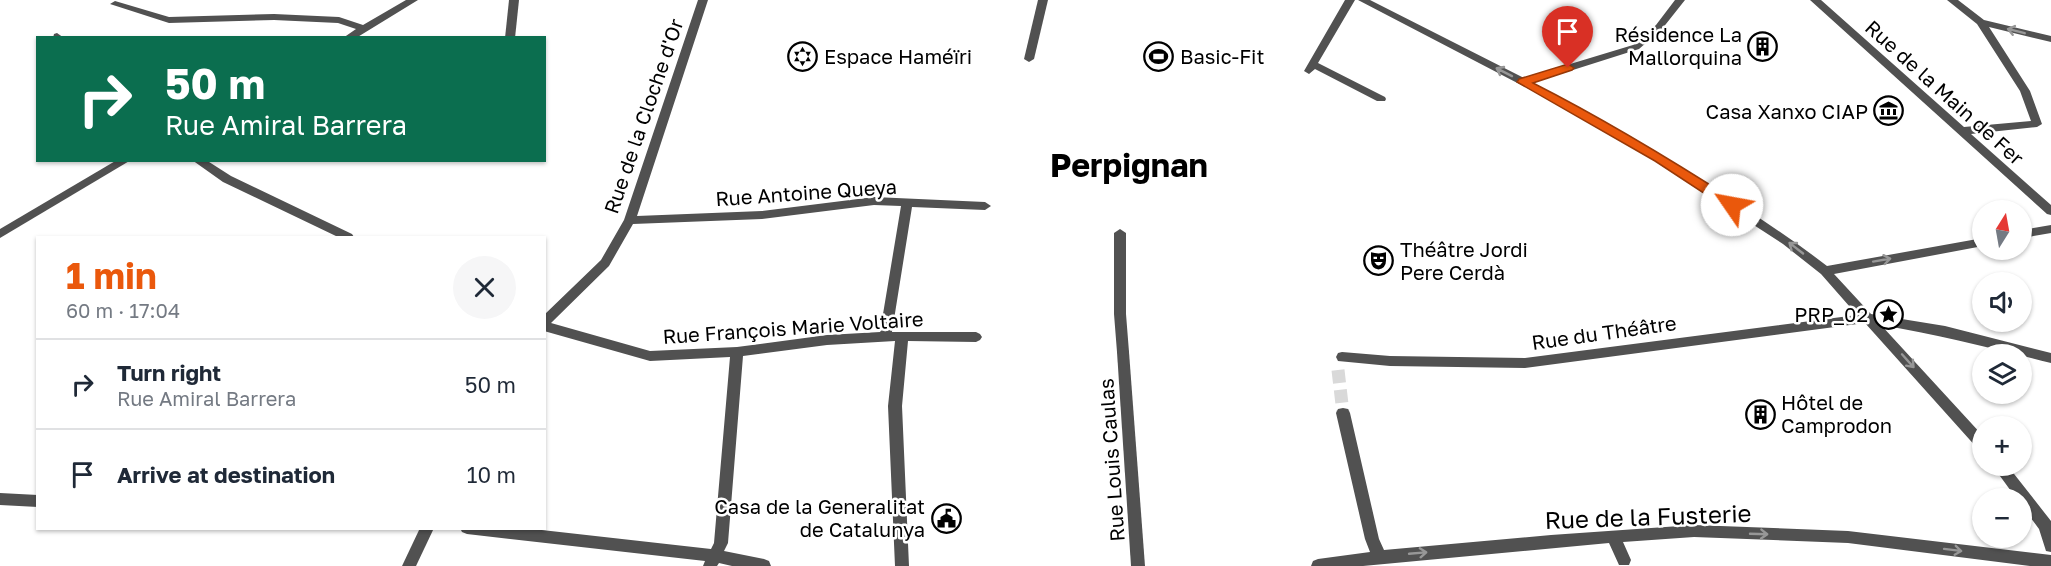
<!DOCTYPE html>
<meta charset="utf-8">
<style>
body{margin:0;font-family:"Golos Text",sans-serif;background:#f6f6f7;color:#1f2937;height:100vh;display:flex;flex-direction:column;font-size:22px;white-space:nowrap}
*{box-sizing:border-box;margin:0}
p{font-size:20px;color:#747a83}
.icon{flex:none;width:33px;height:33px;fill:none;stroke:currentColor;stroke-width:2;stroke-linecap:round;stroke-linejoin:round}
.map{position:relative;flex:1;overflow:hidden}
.sheet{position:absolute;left:36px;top:236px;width:510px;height:294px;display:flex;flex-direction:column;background:#fff;border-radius:0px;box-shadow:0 2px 4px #0004}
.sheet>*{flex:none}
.banner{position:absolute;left:36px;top:36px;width:510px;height:126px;border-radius:0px;box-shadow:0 2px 4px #0004;background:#0b6e4f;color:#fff;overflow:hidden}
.needle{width:39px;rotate:11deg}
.buttons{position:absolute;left:1972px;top:200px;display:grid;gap:12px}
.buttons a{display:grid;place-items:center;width:60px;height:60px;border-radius:50%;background:#fff;box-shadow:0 2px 4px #0004;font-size:30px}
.pin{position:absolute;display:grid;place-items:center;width:51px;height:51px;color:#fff;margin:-62px -26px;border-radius:50% 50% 50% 0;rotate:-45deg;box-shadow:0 0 6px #0007}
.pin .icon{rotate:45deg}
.me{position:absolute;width:66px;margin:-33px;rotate:303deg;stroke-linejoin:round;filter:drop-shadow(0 0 4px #0008)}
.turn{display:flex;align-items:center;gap:21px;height:126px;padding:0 30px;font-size:27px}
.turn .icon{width:78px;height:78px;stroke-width:2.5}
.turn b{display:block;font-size:42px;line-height:51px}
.round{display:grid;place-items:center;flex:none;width:63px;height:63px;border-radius:32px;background:#f6f6f7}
.headline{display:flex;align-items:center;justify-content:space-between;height:102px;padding:0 30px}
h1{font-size:36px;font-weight:700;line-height:45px;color:#ea580c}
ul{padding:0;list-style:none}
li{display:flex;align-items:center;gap:18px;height:90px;padding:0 30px;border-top:2px solid #e0e1e3}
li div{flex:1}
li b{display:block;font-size:22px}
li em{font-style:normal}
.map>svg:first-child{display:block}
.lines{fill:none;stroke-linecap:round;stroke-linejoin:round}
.street-tunnel{stroke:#d9d9d9;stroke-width:13;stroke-dasharray:13 7;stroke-linecap:butt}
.lane{fill:#515151;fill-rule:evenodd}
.street{fill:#515151;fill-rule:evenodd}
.oneway{stroke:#979797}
.route{fill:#ea580c;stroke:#983908;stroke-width:1.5}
.labels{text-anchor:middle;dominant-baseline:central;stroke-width:5;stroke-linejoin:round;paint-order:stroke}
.poi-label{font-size:20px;fill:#000;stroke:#fff;text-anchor:end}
.street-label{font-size:20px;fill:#000;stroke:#fff}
.near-street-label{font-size:24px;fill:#000;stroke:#fff}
.town-label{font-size:32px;font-weight:bold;fill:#000;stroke:#fff}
</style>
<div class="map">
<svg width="2051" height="566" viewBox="0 0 2051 566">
<rect width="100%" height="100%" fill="#fff"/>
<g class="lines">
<!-- street-tunnel -->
<polyline class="street-tunnel" points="1338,370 1343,413"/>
<!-- lane -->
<polygon class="lane" points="1120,229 1126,233 1126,314 1129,352 1127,356 1119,356 1117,352 1114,314 1114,233"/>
<!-- street -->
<g class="street">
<polygon points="406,0 418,0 356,38 343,38 356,29 338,23 274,20 169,23 110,4 115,1 169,17 274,14 339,17 363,25"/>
<polygon points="509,0 519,0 515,38 505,38"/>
<path d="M 698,0 L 708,0 L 637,216 L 762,211 L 874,197 L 985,202 L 991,206 L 985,210 L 912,207 L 892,332 L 976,332 L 980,334 L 982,337 L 980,340 L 976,342 L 908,341 L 902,406 L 909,566 L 895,566 L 888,406 L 895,341 L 827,345 L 743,356 L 728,543 L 724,551 L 764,559 L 769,561 L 771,566 L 732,566 L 719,563 L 717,566 L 703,566 L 705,561 L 467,534 L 462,532 L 460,528 L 524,528 L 711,549 L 714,543 L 730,357 L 650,361 L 544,331 L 544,315 L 601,260 L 624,220 ZM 874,205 L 901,206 L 880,332 L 827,335 L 737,347 L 650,351 L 551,323 L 609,266 L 633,224 L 762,219 Z"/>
<polygon points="1038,0 1048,0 1034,59 1029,62 1024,59"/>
<polygon points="1345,0 1355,0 1318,63 1385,97 1386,99 1385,101 1377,101 1315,69 1309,74 1304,71"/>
<path d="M 1358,0 L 1370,0 L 1524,78 L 1633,45 L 1656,25 L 1675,0 L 1685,0 L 1662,29 L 1639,49 L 1532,83 C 1596,115 1657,152 1718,191 C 1755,215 1792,239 1827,266 L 1983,238 L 1983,246 L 1834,274 L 1871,314 L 1945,326 L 2051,353 L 2051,363 C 1996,349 1939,335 1881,325 L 1983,436 L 1983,451 L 1978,449 L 1865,323 L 1525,368 L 1390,366 L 1338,361 L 1336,357 L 1338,353 L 1342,352 L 1390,356 L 1525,358 L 1857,315 L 1821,274 L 1783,244 L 1655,161 L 1581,116 Z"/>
<polygon points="1810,0 1821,0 1964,127 2031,121 2020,91 1977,24 1947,0 1958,0 1984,20 2051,36 2051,42 1989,27 2030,91 2042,124 2037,127 1971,134 2051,205 2051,215 2047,214"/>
<polygon points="57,33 64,38 53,38 54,34"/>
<polygon points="117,160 131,160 0,238 0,229"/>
<polygon points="192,160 206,160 231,176 352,234 354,237 338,237 223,182"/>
<polygon points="2051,225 2051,233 2022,238 2022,230"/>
<polygon points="1123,347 1127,348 1129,352 1145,566 1131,566 1117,352 1119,348"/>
<polygon points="1343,408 1348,409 1350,413 1379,539 1384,550 1551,535 1694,525 1848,531 2051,555 2051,566 2030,566 1848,543 1694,537 1623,542 1631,560 1629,565 1619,565 1609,543 1363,566 1311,566 1313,561 1318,559 1370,552 1365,539 1336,413 1338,409"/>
<polygon points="1992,465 2007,465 2051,521 2051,552 2046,551 2039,529 2022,506 2022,498 2016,498"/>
<polygon points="0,493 38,495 38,507 0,505"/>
<polygon points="420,528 434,528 416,566 402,566"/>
</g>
</g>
<!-- one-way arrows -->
<defs><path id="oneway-shaft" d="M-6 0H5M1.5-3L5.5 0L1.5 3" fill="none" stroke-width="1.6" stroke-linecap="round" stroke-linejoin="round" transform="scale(1.5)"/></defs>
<g class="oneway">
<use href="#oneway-shaft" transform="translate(2016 31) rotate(-166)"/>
<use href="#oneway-shaft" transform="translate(1504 72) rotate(-153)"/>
<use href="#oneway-shaft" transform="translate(1796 248) rotate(-142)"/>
<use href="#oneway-shaft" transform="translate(1882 260) rotate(-10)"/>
<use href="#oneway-shaft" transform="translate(1908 361) rotate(48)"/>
<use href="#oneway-shaft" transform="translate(1759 534) rotate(2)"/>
<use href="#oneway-shaft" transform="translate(1953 550) rotate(7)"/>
<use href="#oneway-shaft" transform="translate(1418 553) rotate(-5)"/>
</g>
<!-- route -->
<path class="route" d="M 1568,64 L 1574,68 L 1572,70 L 1533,83 C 1604,119 1670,159 1737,202 L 1739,205 L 1737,209 L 1728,209 L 1655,161 L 1517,82 L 1519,79 Z"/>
<!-- icons -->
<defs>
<symbol id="building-ring" viewBox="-11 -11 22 22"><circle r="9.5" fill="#fff" stroke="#000" stroke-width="1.5"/><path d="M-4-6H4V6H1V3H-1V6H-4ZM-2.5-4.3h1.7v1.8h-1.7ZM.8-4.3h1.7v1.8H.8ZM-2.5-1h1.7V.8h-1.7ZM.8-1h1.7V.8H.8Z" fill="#000"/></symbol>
<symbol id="synagogue-ring" viewBox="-11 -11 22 22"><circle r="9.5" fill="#fff" stroke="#000" stroke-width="1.5"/><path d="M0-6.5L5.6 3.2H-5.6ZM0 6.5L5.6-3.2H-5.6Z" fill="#000"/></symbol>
<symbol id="stadium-ring" viewBox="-11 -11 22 22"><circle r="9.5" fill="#fff" stroke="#000" stroke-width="1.5"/><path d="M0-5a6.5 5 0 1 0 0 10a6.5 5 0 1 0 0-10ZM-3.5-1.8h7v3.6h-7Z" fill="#000"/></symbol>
<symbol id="museum-ring" viewBox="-11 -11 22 22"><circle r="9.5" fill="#fff" stroke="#000" stroke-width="1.5"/><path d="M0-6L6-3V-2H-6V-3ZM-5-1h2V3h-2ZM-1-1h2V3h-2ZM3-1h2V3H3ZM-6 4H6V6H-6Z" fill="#000"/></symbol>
<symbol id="theatre-ring" viewBox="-11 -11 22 22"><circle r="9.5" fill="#fff" stroke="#000" stroke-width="1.5"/><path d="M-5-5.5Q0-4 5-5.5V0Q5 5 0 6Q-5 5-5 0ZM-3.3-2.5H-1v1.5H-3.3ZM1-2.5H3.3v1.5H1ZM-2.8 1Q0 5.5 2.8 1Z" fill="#000"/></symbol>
<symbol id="sight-ring" viewBox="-11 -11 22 22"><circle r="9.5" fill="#fff" stroke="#000" stroke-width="1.5"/><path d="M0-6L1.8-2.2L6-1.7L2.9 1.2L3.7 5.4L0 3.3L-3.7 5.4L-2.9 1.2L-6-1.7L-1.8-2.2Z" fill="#000"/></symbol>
<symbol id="civic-ring" viewBox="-11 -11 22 22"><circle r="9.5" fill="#fff" stroke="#000" stroke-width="1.5"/><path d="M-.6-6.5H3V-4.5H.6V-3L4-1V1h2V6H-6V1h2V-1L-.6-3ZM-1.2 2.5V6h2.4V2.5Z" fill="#000"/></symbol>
</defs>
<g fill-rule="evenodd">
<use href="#building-ring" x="1746" y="30" width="33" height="33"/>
<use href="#synagogue-ring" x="786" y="40" width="33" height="33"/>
<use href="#stadium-ring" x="1142" y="40" width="33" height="33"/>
<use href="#museum-ring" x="1872" y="94" width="33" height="33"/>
<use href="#theatre-ring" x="1362" y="244" width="33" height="33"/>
<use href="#sight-ring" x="1872" y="298" width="33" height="33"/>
<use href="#building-ring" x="1744" y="398" width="33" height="33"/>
<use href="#civic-ring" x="930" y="502" width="33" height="33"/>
</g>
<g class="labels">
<!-- poi labels -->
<g class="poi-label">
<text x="1742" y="34">Résidence La<tspan x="1742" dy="23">Mallorquina</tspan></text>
<text x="824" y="56" text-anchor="start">Espace Haméïri</text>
<text x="1180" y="56" text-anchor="start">Basic-Fit</text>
<text x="1868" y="111">Casa Xanxo CIAP</text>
<text x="1400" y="249" text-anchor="start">Théâtre Jordi<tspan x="1400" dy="23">Pere Cerdà</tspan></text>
<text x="1868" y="314">PRP_02</text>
<text x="1781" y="402" text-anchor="start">Hôtel de<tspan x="1781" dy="23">Camprodon</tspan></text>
<text x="925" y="506">Casa de la Generalitat<tspan x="925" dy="23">de Catalunya</tspan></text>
</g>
<!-- street labels -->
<g class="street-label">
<text transform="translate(1945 92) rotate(42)">Rue de la Main de Fer</text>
<text transform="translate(643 116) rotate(-71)">Rue de la Cloche d'Or</text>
<text transform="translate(806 192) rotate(-4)">Rue Antoine Queya</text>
<text transform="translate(793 327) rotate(-4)">Rue François Marie Voltaire</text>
<text transform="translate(1604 332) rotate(-8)">Rue du Théâtre</text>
<text transform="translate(1111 460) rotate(-94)">Rue Louis Caulas</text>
</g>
<!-- near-street labels -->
<g class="near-street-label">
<text transform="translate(1648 516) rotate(-2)">Rue de la Fusterie</text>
</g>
<!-- town labels -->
<g class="town-label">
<text x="1129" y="165">Perpignan</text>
</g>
</g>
</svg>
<div class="buttons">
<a><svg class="needle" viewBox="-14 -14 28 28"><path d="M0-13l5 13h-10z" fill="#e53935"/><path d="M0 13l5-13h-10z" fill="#747a83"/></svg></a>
<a><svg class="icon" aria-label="sound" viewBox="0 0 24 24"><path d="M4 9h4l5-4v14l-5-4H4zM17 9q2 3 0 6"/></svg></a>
<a><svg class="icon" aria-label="layers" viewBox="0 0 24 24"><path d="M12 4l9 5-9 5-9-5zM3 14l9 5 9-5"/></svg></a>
<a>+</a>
<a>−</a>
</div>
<div class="pin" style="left:1568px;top:68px;background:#d93025"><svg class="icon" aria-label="arrive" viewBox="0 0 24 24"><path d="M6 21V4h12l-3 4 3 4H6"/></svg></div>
<svg class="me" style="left:1732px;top:205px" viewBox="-20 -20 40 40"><circle r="19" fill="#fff"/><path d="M0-13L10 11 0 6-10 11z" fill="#ea580c"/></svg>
<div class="banner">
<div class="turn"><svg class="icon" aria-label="right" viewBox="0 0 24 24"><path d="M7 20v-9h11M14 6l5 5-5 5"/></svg><div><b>50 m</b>Rue Amiral Barrera</div></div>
</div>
<section class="sheet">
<div class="headline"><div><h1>1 min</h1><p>60 m · 17:04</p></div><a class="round"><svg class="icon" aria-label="close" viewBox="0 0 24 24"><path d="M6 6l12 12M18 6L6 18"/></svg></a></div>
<ul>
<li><svg class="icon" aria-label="right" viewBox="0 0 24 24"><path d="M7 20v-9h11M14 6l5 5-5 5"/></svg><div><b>Turn right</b><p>Rue Amiral Barrera</p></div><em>50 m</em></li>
<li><svg class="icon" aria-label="arrive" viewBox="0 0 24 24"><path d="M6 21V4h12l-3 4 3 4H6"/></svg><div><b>Arrive at destination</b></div><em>10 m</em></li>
</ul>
</section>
</div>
